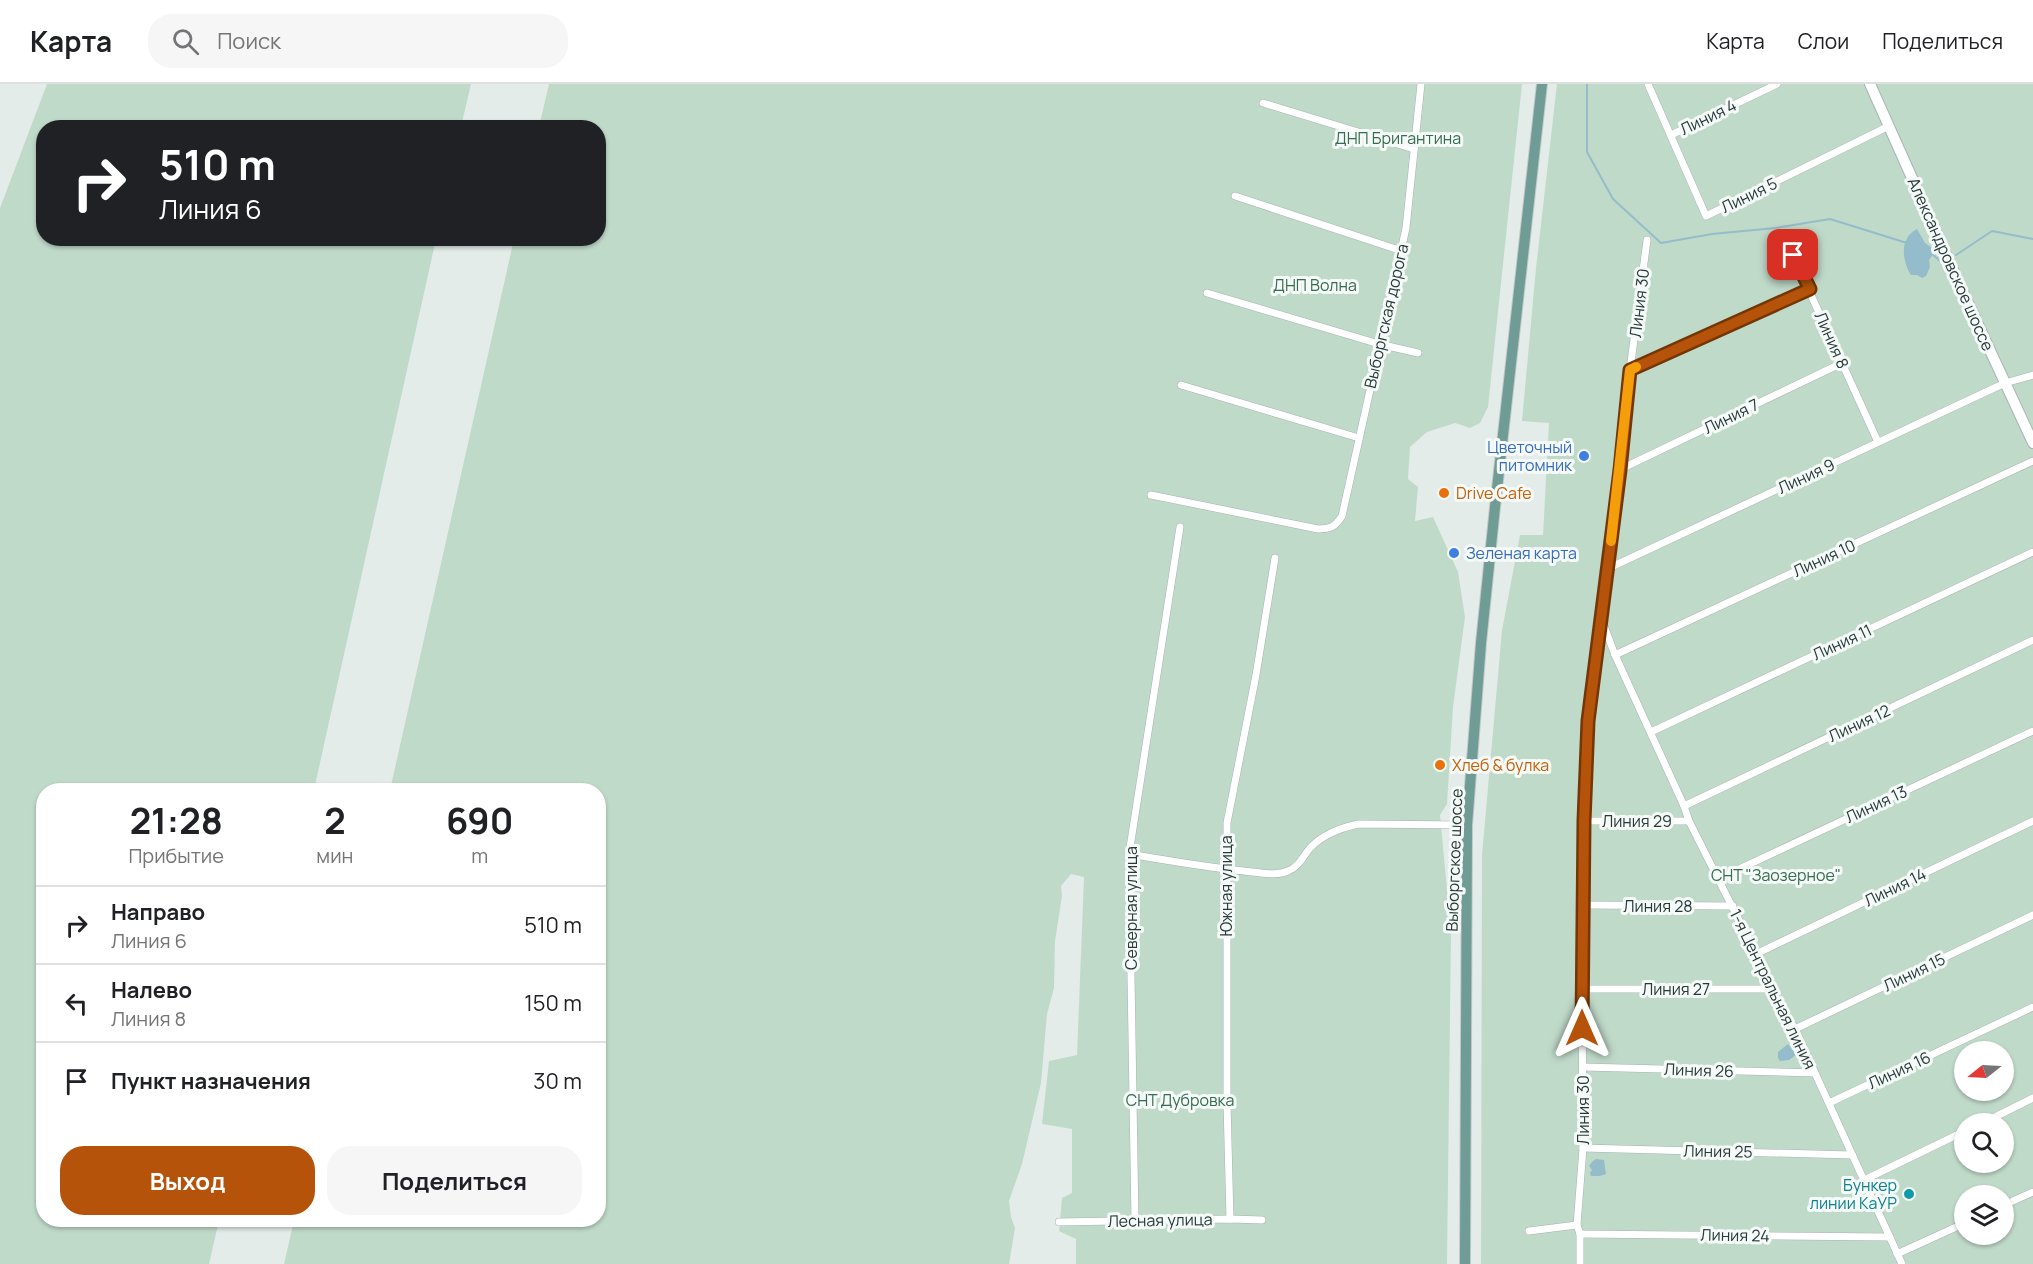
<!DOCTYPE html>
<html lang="ru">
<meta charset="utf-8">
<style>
body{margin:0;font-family:Manrope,sans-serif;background:#f6f6f6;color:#202124;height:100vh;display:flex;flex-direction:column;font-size:22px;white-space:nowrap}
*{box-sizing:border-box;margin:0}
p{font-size:20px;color:#757577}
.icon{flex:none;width:33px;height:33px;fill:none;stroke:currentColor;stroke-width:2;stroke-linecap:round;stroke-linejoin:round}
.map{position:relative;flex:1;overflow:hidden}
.drawer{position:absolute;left:36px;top:699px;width:570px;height:444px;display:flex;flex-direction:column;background:#fff;border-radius:24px;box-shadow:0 2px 4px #0004}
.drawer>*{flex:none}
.guide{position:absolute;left:36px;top:36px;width:570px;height:126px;border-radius:24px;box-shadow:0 2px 4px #0004;background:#202124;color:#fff;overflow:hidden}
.needle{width:39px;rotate:252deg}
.controls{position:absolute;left:1954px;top:957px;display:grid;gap:12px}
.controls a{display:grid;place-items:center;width:60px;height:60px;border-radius:50%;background:#fff;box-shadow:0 2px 4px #0004;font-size:30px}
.pin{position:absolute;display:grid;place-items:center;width:51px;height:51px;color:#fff;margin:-26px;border-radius:12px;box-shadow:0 3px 9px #0006}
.me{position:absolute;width:66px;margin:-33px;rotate:0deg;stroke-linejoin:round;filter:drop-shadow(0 0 4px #0008)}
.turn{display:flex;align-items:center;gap:21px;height:126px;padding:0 24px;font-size:27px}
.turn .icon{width:78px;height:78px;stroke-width:2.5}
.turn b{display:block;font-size:42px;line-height:51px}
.eta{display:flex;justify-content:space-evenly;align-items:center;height:102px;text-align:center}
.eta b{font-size:36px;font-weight:700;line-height:42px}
.cta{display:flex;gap:12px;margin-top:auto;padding:12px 24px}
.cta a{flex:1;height:69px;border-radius:24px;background:#b45309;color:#fff;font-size:24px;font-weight:700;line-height:69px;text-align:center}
.cta a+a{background:#f6f6f6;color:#202124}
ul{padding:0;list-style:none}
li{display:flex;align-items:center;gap:18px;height:78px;padding:0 24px;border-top:2px solid #e0e0e0}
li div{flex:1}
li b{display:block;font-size:22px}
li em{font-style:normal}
header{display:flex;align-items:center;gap:36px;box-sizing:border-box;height:84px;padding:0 30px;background:#fff;border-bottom:2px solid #e0e0e0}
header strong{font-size:28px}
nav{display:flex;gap:33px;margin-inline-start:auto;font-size:21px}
.search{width:420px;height:54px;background:#f6f6f6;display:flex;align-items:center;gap:15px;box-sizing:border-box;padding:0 21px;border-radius:24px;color:#757577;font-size:22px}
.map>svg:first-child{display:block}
.green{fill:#c0daca;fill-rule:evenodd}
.water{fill:#94bcca}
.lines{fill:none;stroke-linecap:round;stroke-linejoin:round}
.stream{stroke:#94bcca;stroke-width:2}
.street-casing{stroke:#a7b3b0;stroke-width:8}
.secondary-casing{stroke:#a4b6b2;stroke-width:12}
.primary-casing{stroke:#c2c8c7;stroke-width:12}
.street{stroke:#fff;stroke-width:7}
.secondary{stroke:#fff;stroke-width:10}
.primary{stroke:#6f9c95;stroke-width:10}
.route-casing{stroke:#753606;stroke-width:15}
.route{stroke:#b45309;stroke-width:10}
.slow{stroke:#f59e0b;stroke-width:10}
.shop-dot{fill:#3f7fe0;stroke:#f5f9f7;stroke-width:2}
.food-dot{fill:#e8710a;stroke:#f5f9f7;stroke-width:2}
.culture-dot{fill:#0f9aa8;stroke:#f5f9f7;stroke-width:2}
.labels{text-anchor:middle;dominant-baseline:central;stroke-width:6;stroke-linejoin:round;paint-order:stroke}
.street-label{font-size:16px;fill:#263b38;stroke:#f5f9f7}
.park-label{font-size:16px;fill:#356d50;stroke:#f5f9f7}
.shop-label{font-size:16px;fill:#366cbe;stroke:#f5f9f7;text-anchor:end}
.food-label{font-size:16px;fill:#c56008;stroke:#f5f9f7;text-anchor:start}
.culture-label{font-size:16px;fill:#0d838f;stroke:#f5f9f7;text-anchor:end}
</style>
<header>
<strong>Карта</strong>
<div class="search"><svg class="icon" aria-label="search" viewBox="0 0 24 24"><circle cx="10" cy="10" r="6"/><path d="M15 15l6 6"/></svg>Поиск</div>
<nav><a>Карта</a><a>Слои</a><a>Поделиться</a></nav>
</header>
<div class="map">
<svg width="2033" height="1180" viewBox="0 0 2033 1180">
<rect width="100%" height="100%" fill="#e4ece9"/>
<!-- green -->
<g class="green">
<polygon points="47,0 471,0 461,43 44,44 44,154 436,155 314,706 44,706 44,1136 219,1136 209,1180 0,1180 0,124"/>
<polygon points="549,0 1522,0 1488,323 1480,339 1470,344 1455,339 1427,348 1410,363 1408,395 1418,403 1415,437 1433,433 1458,488 1465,533 1453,623 1447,720 1440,731 1451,848 1447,1180 1076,1180 1076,1155 1059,1147 1062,1114 1072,1109 1072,1045 1042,1040 1049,977 1077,971 1084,793 1071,790 1061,802 1062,812 1055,857 1054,904 1047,930 1041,999 1022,1080 1009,1117 1011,1133 1015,1144 1009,1180 284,1180 294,1136 598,1136 598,706 390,706 514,155 598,154 598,44 539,43"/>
<path d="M 1557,0 L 2033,0 L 2033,1180 L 1481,1180 L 1482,771 L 1502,546 L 1520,451 L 1543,451 L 1549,339 L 1522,337 L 1536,184 ZM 1965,968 L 2004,968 L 2004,1006 L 1965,1006 ZM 1965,1040 L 2004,1040 L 2004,1078 L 1965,1078 ZM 1965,1112 L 2004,1112 L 2004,1150 L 1965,1150 Z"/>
</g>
<!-- water -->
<g class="water">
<path d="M 1917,145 L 1925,159 L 1932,164 L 1932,172 L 1929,176 L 1930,183 L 1926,192 L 1922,194 L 1917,191 L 1911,191 C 1902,177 1899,154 1917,145 Z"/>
<polygon points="1788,960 1796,971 1789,976 1780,977 1778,974 1778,968"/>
<polygon points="1596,1075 1604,1076 1606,1090 1600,1092 1591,1092 1590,1089 1592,1086 1589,1082 1593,1077"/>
</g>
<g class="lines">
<!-- stream -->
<g class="stream">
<polyline points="1587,0 1587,68 1613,115 1661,159 1712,150 1775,144 1830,135 1907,159"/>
<polyline points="1931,169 1940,177"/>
<polyline points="1956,171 1992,147 2033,155"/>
</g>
<defs>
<g id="street">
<polyline points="1648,0 1706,132 1889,42"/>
<polyline points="1263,19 1414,65"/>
<polyline points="1671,51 1777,0"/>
<polyline points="1235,112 1402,167"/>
<polyline points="1785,154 1878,358"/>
<polyline points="1207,209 1379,260 1418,269"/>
<polyline points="1630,286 1810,205"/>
<polyline points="1181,301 1359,354"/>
<polyline points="1621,385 1842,279"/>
<path d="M 1151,411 L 1318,445 C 1330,445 1335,443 1342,432 L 1406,144 L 1421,0"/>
<polyline points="1607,485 2005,299 2033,291"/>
<polyline points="1601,534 1615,571 1684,722 1689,737 1756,870 1771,905 1795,945 1902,1180"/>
<polyline points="1615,571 2033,377"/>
<polyline points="1651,648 2033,468"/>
<polyline points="1684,722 2033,556"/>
<polyline points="1584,737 1689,737"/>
<path d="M 1129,770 C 1170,777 1211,784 1252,788 C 1264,789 1277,792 1288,787 C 1299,783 1303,772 1310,764 C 1323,750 1340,744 1358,740 L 1467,741"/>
<polyline points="1720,794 2033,647"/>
<polyline points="1584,821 1733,822"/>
<polyline points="1756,870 2033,737"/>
<polyline points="1582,905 1771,905"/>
<polyline points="1795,945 2033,831"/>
<polyline points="1583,983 1815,989"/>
<polyline points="1829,1019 2033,923"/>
<polyline points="1981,1040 2033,1014"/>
<polyline points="1583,1064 1852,1071"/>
<polyline points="1864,1096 1965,1047"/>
<polyline points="2004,1121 2033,1108"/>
<polyline points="1230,1135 1227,1019 1227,739 1256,591 1275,474"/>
<polyline points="1135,1137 1129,770 1180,443"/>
<polyline points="1059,1138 1230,1135 1262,1136"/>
<polyline points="1529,1147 1577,1141"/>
<polyline points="1580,1150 1890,1153"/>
<polyline points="1897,1170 1965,1139"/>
<polyline points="1580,1180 1580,1150 1577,1141 1583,1064 1582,905 1584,737 1588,637 1621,385 1630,286 1647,156"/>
</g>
<polyline id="secondary" points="1870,0 1962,206 2033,359"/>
<polyline id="primary" points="1465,1180 1467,741 1481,559 1495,423 1542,0"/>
</defs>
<!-- street casing -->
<use href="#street" class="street-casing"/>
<!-- secondary casing -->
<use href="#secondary" class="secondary-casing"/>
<!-- primary casing -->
<use href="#primary" class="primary-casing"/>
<!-- street -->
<use href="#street" class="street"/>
<!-- secondary -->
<use href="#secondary" class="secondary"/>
<!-- primary -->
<use href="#primary" class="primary"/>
</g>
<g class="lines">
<defs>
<polyline id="route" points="1582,944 1584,737 1588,637 1620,386 1630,286 1810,205 1793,171"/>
</defs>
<!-- route casing -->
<use href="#route" class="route-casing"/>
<!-- route -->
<use href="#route" class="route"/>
<!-- slow -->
<polyline class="slow" points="1611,457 1630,286 1636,283"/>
</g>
<!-- markers -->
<g class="shop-dot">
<circle cx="1584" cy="372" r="6"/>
<circle cx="1454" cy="469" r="6"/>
</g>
<g class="food-dot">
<circle cx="1444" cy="409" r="6"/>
<circle cx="1440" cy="681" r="6"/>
</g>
<circle class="culture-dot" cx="1909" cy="1110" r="6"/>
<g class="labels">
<!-- street labels -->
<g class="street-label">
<text transform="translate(1708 33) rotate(-26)">Линия 4</text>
<text transform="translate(1749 111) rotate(-26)">Линия 5</text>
<text transform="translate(1951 180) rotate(66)">Александровское шоссе</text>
<text transform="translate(1639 219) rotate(-83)">Линия 30</text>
<text transform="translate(1386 232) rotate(-77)">Выборгская дорога</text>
<text transform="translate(1832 256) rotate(66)">Линия 8</text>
<text transform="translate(1731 332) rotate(-26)">Линия 7</text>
<text transform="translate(1806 392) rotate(-25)">Линия 9</text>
<text transform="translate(1824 474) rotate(-25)">Линия 10</text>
<text transform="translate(1842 558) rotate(-25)">Линия 11</text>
<text transform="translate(1859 639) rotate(-25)">Линия 12</text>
<text transform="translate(1876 720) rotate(-25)">Линия 13</text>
<text x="1637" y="737">Линия 29</text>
<text transform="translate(1454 776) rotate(-88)">Выборгское шоссе</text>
<text transform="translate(1226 802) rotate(-90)">Южная улица</text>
<text transform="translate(1895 803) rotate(-26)">Линия 14</text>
<text x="1658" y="822">Линия 28</text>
<text transform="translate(1131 824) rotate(-90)">Северная улица</text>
<text transform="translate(1914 888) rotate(-26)">Линия 15</text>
<text x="1676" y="905">Линия 27</text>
<text transform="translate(1773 905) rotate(64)">1-я Центральная линия</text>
<text transform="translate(1699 986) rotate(2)">Линия 26</text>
<text transform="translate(1899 986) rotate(-25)">Линия 16</text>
<text transform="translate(1583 1026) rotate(-90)">Линия 30</text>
<text transform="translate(1718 1067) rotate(1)">Линия 25</text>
<text transform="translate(1160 1136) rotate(-1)">Лесная улица</text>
<text transform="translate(1735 1151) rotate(1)">Линия 24</text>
</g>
<!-- park labels -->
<g class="park-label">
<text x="1398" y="54">ДНП Бригантина</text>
<text x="1315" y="201">ДНП Волна</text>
<text x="1776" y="791">СНТ "Заозерное"</text>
<text x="1180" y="1016">СНТ Дубровка</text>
</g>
<!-- shop labels -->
<g class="shop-label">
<text x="1572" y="363">Цветочный<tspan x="1572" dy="18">питомник</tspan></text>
<text x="1466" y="469" text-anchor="start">Зеленая карта</text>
</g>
<!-- food labels -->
<g class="food-label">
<text x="1456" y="409">Drive Cafe</text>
<text x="1452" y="681">Хлеб &amp; булка</text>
</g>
<!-- culture labels -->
<g class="culture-label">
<text x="1897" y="1101">Бункер<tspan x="1897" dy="18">линии КаУР</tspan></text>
</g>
</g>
</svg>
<div class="controls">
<a><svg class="needle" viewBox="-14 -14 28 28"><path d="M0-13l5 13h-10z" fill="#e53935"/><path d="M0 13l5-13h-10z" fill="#757577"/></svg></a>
<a><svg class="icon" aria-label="search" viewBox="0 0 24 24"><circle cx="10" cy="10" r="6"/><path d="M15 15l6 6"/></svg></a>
<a><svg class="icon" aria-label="layers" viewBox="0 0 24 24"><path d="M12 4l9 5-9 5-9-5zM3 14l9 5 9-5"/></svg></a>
</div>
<div class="pin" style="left:1793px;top:171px;background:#d93025"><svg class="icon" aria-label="arrive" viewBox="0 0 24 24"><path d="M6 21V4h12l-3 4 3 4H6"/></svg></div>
<svg class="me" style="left:1582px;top:944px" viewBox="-20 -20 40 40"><path d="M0-17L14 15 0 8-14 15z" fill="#b45309" stroke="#fff" stroke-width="4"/></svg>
<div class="guide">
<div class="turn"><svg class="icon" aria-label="right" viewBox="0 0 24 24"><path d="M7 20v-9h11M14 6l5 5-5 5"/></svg><div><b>510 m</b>Линия 6</div></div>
</div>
<section class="drawer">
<div class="eta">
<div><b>21:28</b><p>Прибытие</p></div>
<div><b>2</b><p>мин</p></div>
<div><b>690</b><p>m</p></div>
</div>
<ul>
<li><svg class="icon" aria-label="right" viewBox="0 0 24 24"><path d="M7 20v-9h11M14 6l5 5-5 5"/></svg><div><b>Направо</b><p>Линия 6</p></div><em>510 m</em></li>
<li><svg class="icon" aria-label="left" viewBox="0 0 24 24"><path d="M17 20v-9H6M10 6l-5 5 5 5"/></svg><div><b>Налево</b><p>Линия 8</p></div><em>150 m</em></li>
<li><svg class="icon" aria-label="arrive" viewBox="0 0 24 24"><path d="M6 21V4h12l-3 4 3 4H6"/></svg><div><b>Пункт назначения</b></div><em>30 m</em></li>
</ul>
<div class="cta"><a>Выход</a><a>Поделиться</a></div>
</section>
</div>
